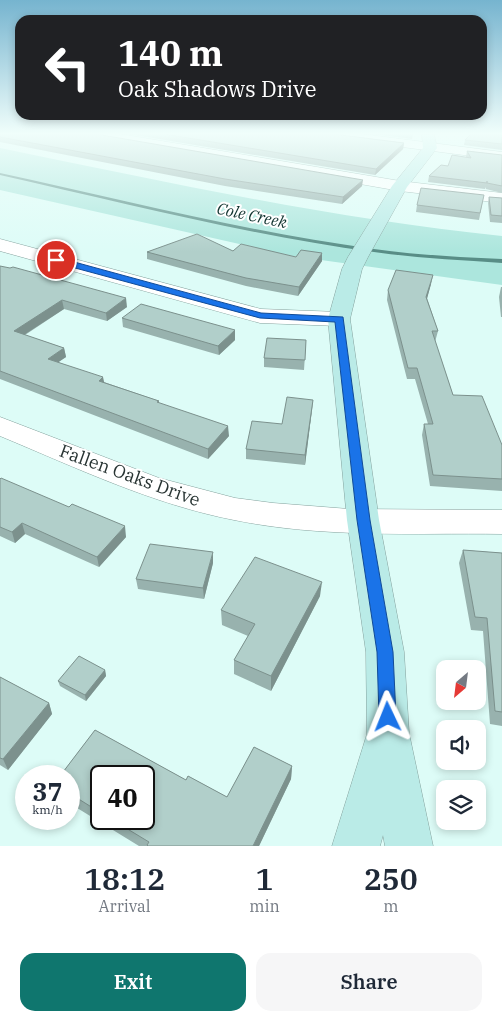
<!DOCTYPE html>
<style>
body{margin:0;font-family:"IBM Plex Serif",serif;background:#f6f6f7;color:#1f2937;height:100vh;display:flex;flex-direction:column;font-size:19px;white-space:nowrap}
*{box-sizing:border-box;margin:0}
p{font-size:16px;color:#747a83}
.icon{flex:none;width:28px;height:28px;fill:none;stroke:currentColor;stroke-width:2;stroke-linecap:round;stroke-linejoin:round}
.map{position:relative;height:846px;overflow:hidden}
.side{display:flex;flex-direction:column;background:#fff;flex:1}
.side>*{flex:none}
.top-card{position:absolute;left:15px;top:15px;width:472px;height:105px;border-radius:15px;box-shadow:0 2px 8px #0003;background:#202124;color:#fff;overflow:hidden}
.needle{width:32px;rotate:208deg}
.controls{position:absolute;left:436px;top:660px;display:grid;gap:10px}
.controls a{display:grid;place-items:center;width:50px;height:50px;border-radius:10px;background:#fff;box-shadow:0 2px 8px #0003;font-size:25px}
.speed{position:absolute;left:15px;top:765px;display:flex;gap:10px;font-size:25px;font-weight:700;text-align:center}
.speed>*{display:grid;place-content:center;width:65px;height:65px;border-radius:50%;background:#fff;box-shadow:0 2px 8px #0003;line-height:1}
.speed small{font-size:12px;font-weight:400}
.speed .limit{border:2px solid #111;border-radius:8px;background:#fff;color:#111}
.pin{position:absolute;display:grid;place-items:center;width:42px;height:42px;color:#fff;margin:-21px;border:2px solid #fff;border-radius:50%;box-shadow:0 1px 5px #0007}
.me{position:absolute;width:55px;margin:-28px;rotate:358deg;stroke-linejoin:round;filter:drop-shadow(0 0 4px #0008)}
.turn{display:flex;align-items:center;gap:18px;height:105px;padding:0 20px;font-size:22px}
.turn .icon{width:65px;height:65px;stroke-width:2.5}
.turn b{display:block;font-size:35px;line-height:42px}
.eta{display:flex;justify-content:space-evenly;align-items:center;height:85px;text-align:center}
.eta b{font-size:30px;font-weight:600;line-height:35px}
.primary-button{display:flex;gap:10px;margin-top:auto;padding:10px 20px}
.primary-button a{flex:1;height:58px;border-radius:15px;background:#0f766e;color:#fff;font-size:20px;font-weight:600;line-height:58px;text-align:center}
.primary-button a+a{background:#f6f6f7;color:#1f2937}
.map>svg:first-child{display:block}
.green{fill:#ace6dd}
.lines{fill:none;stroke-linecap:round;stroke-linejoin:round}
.stream{fill:#588d86;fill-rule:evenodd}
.street-casing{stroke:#85a29e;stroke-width:1}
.secondary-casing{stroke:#85a29e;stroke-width:1}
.street{fill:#fff;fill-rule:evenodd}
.secondary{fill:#baebe7;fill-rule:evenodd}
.wall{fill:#98b2ae;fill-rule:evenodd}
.shaded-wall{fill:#7c918d}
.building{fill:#b1cfca;stroke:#7c918d}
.route{fill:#1a73e8;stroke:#114b97}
.labels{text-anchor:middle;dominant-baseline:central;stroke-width:4;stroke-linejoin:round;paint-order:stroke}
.far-water-label{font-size:16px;font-style:italic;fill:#10332f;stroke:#fff}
.street-label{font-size:18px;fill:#283433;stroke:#fff}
</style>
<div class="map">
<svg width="502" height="846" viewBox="0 0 502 846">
<rect width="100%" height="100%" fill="#ddfcf7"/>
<!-- green -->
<path class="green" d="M 0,148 C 167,182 333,219 502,236 L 502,285 L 292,256 L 0,190 Z"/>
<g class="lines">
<!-- stream -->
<path class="stream" d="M 0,173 C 124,200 248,232 374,249 C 416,255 459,257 502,259 L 502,263 C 459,260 416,258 374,252 C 248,235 124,203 0,175 Z"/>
<defs>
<g id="street">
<polygon points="91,134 120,134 400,181 502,193 502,203 400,191 98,138"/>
<polygon points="327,134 362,134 502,152 502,160 333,138"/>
<polygon points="0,239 261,309 339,312 347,314 350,319 347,324 339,326 260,323 0,251"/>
<path d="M 0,417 L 159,478 L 235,498 L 273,503 L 349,509 L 502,510 L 502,534 C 413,533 322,538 234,520 C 152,504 77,468 0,436 Z"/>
</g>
<polygon id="secondary" points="422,134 434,134 437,148 407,187 368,257 362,269 350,319 379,520 404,652 409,733 433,846 385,846 383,835 380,846 332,846 367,734 366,652 347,520 328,319 342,269 348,257 392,186 423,148"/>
</defs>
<!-- street casing -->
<use href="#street" class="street-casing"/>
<!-- secondary casing -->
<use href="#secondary" class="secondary-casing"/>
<!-- street -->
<use href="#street" class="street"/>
<!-- secondary -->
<use href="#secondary" class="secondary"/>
</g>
<!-- wall -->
<g class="wall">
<polygon points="0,134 362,186 342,204 225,186 0,142"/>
<polygon points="129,134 333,134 404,143 403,149 375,175"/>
<polygon points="374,134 413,134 412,139"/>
<polygon points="502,134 502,150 464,145 465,140"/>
<polygon points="467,151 502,155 502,193 486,189 486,187 485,189 428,182 429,176 448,166 466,157"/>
<polygon points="484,195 479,220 416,212 417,205"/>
<polygon points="489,197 502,198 502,223 490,222 488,203"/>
<polygon points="233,251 296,257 322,261 298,296 246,286 147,259 147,252"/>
<polygon points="0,266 127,307 107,321 64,309 25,335 64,348 66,357 58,362 104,382 159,401 159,403 229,436 208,459 0,379"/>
<polygon points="431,284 427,298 438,331 435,342 453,395 502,445 502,491 430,486 422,435 424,424 428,424 415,379 407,379 387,300 388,290"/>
<polygon points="501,287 502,287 502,317 501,317 499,297"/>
<polygon points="122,318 235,340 219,355 123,327"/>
<polygon points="306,340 304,370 264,367 264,358"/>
<polygon points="313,400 305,465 246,459 246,449 282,424"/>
<polygon points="0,479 126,537 99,567 25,534 15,543 0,536"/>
<polygon points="463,550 502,553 502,726 490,724 483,631 471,630 459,563"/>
<polygon points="213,563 204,599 138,589 136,579"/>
<polygon points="320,596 271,691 234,674 234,660 248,636 222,625 221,610"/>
<polygon points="105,670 106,676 86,701 60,686 58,681"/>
<polygon points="0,677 49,703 52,714 8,770 0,765"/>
<path d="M 95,730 L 186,780 L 188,776 L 227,797 L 254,747 L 292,766 L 291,779 L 259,846 L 139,846 L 69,803 L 69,776 L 60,776 ZM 101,776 L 144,776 L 144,819 L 101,819 Z"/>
</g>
<!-- shaded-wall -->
<g class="shaded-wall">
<polygon points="404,143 403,149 375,175 376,169"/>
<polygon points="363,180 362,186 342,204 343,197"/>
<polygon points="322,253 322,261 298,296 299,287"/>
<polygon points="433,275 431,284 425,306 426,297"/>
<polygon points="126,298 127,307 107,321 106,313"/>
<polygon points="62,300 64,309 16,340 14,331"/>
<polygon points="235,330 235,340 219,355 218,346"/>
<polygon points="64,348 66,357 50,368 48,359"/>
<polygon points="103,377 105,386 99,381"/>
<polygon points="313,400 312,410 305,465 305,455"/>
<polygon points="228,426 229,436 208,459 208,449"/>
<polygon points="22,523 25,534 15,543 12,532"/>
<polygon points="125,526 126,537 99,567 97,557"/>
<polygon points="213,552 213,563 204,599 203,588"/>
<polygon points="322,582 320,596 271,691 271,676"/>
<polygon points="105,670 106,676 86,701 85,695"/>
<polygon points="49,703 52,714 8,770 3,759"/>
<polygon points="292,766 291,779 259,846 253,846"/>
</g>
<!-- building -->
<g class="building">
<polygon points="0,134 96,134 363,180 343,197 225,179 0,137"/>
<polygon points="164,134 333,134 404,143 376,169"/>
<polygon points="471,134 502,134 502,144 465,140"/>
<polygon points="467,151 502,155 502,186 487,183 487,181 487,183 429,176 441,165 448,166 452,155 471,158"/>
<polygon points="421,188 484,195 480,213 417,205"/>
<polygon points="489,197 502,198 502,216 491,215"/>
<polygon points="197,234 233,251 241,244 296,257 301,250 322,253 299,287 246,278 147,252"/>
<polygon points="0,266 10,268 13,267 126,298 106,313 62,300 14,331 64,348 48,359 103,377 99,381 159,401 157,402 228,426 208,449 0,371"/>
<polygon points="396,270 433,275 426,297 438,331 432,331 453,395 482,396 502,445 502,479 433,475 424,424 433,424 417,368 408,368 388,290"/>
<polygon points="141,304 235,330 218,346 122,318"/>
<polygon points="267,338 306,340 305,360 264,358"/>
<polygon points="287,397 313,400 305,455 246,449 252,421 282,424"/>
<polygon points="1,478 69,507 72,504 125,526 97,557 22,523 12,532 0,527 0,479"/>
<polygon points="150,544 213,552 203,588 136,579"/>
<polygon points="463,550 502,553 502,712 495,711 487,618 475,617"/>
<polygon points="255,557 322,582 271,676 234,660 255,624 221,610"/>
<polygon points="79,656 105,670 85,695 58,681"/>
<polygon points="0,677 49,703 3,759 0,758"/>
<polygon points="95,730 186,780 188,776 227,797 254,747 292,766 253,846 148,846 147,845 149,842 111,819 144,819 144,776 101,776 101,813 69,793 69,776 60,776"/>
</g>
<!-- sky -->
<linearGradient id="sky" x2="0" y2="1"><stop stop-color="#76b4cf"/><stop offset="0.53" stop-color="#f0fefb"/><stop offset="1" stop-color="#f0fefb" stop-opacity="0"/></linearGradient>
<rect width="502" height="252" fill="url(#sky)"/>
<!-- route -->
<polygon class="route" points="56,257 261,313 343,317 370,520 393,652 396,717 394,723 388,725 381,723 379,717 377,652 357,520 335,322 260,318 53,262 52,260"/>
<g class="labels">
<!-- far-water labels -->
<g class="far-water-label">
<text transform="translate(252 215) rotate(12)">Cole Creek</text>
</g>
<!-- street labels -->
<g class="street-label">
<text transform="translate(130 475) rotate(20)">Fallen Oaks Drive</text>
</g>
</g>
</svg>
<div class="controls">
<a><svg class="needle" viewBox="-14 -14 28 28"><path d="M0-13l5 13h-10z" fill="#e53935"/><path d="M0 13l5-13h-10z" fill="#747a83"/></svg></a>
<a><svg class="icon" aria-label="sound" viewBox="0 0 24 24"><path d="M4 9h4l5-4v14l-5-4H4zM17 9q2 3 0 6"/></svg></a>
<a><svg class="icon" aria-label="layers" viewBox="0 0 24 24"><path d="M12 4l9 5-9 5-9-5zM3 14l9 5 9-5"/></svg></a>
</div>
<div class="speed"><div>37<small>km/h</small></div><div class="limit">40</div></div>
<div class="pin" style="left:56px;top:260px;background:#d93025"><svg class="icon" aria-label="arrive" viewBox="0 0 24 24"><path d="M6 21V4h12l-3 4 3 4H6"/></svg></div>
<svg class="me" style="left:388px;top:717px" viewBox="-20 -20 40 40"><path d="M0-17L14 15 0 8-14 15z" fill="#1a73e8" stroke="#fff" stroke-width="4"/></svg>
<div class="top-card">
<div class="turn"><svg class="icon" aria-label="left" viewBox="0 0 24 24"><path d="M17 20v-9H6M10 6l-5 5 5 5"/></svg><div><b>140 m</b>Oak Shadows Drive</div></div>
</div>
</div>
<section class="side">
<div class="eta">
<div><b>18:12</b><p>Arrival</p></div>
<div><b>1</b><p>min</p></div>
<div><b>250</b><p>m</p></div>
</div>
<div class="primary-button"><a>Exit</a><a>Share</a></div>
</section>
